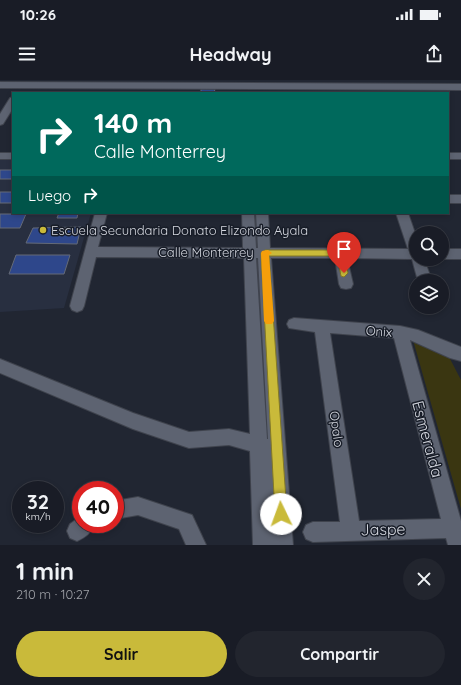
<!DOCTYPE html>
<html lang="es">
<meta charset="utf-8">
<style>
body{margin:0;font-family:Quicksand,sans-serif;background:#22252e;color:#f1f3f6;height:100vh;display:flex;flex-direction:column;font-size:15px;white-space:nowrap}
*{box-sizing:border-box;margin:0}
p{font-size:13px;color:#9fa1a7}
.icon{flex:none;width:22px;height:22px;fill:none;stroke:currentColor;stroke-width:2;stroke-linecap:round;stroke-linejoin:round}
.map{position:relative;height:465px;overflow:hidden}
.panel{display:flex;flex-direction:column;background:#191c26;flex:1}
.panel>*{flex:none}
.top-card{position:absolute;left:12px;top:12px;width:437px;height:122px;border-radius:0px;box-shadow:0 2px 6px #0003,0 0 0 1px #373a43;background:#00695c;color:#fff;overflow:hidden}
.fabs{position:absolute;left:409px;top:146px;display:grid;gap:8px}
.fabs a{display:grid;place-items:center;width:40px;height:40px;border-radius:50%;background:#191c26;box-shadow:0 2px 6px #0003,0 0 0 1px #373a43;font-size:20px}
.speed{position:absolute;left:12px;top:401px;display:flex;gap:8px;font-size:20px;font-weight:700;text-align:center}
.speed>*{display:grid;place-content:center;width:52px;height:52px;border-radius:50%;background:#191c26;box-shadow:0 2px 6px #0003,0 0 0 1px #373a43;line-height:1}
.speed small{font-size:10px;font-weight:400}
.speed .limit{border:6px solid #d22;background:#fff;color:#111}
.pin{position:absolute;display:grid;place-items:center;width:34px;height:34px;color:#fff;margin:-41px -17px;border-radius:50% 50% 50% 0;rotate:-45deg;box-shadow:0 0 4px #0007}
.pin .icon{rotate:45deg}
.me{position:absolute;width:44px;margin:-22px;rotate:357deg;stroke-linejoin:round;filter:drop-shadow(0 0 3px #0008)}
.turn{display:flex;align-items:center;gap:14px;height:84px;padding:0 16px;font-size:18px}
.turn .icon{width:52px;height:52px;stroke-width:2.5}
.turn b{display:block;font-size:28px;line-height:34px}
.then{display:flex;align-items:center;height:38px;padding:0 16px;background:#0003;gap:8px;font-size:15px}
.round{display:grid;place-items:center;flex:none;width:42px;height:42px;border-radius:21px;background:#22252e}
.summary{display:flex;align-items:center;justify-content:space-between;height:68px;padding:0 16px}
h1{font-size:24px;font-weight:700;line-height:30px}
.button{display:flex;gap:8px;margin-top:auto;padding:8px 16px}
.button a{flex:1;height:46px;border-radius:24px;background:#c9ba3a;color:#111;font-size:16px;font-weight:700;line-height:46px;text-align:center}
.button a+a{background:#22252e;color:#f1f3f6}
.status{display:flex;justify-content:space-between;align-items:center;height:28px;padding:0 20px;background:#191c26;direction:ltr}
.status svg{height:11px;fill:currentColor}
header{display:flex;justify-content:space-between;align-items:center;height:52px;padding:0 16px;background:#191c26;font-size:18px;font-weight:700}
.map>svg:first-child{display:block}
.built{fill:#282f40}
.green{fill:#3a3611}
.building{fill:#2e478b;stroke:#646a77}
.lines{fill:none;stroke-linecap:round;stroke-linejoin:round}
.minor-casing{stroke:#3f434d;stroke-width:2}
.minor{fill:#5d6371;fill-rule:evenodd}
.route{fill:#c9ba3a;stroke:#837926}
.slow{fill:#f59e0b}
.poi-dot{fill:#c9ba3a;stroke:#181d28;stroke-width:1.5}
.labels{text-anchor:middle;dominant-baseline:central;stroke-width:3;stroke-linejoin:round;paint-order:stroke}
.poi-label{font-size:13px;fill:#d4d7df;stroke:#181d28;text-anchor:start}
.street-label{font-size:13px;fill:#d4d7df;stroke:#181d28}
.near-street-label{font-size:16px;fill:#d4d7df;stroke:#181d28}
</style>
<div class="status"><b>10:26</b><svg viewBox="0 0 49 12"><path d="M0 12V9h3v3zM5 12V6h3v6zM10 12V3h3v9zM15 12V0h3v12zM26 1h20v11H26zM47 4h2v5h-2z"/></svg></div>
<header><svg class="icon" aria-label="menu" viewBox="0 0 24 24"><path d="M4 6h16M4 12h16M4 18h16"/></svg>Headway<svg class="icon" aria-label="share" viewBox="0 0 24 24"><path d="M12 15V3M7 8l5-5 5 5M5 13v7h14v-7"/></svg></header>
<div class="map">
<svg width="461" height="465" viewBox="0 0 461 465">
<rect width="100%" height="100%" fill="#212632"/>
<!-- built -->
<polygon class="built" points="0,80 13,80 13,133 91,133 64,228 0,232"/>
<!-- green -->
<polygon class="green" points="413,260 448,275 461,300 461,429"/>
<!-- building -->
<g class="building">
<polygon points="201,9 215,9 214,13 201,13"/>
<rect x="0" y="90" width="13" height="9"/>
<rect x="0" y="112" width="13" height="11"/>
<polygon points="59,133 78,133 77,138 57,138"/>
<polygon points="0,134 26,134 20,148 0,148"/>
<polygon points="81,147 77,164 26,163 33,148"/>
<polygon points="16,175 70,175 64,194 9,194"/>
</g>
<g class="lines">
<defs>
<g id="minor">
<polygon points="0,2 461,4 461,10 0,8"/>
<polygon points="13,17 13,28 3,44 0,45 0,34 10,18"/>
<rect x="0" y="73" width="13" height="6"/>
<rect x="448" y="73" width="13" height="6"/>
<rect x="448" y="115" width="13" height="8"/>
<path d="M 95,133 L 107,133 L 98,167 L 243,168 L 242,133 L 254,133 L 256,168 L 258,168 L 256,133 L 268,133 L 270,168 L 408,169 L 396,133 L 408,133 L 416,156 L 416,179 L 424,179 L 432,201 L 418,201 L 412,179 L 347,178 L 353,204 L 351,208 L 346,209 L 341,208 L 339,204 L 335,178 L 271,178 L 293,465 L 273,465 L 269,374 L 273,465 L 253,465 L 250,371 L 229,365 L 189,368 L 133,349 L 0,293 L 0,279 L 133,333 L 189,352 L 229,349 L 250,354 L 244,178 L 96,177 L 84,226 L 82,230 L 77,232 L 72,230 L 70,226 ZM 256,178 L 258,178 L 268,359 L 267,359 Z"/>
<rect x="442" y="169" width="19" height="10"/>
<path d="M 294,238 L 400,246 L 418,250 L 461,267 L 461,281 L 450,278 L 410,260 L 461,441 L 461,465 L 448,465 L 446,458 L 313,462 L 306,459 L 303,452 L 306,445 L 313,442 L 340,442 L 315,252 L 289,248 L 287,244 L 289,240 ZM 330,253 L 394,258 L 441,439 L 359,441 Z"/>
<polygon points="138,417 192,435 206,465 186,465 179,449 138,435 115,439 115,421"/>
<path d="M 81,436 L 81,444 L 94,444 C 91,453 86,457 77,461 L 70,458 L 67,451 L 70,444 Z"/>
</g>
</defs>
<!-- minor casing -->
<use href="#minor" class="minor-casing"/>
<!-- minor -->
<use href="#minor" class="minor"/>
</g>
<!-- route -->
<polygon class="route" points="265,170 340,170 344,173 348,193 344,197 341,196 337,176 269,176 287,434 285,439 281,441 276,439 275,434 261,173"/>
<!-- slow -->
<polygon class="slow" points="268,170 272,173 269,175 274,241 272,244 266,244 264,241 261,173 262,171"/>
<!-- markers -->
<circle class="poi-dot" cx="43" cy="150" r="4"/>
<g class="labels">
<!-- poi labels -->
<g class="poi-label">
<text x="51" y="150">Escuela Secundaria Donato Elizondo Ayala</text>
</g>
<!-- street labels -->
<g class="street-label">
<text x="206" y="172">Calle Monterrey</text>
<text transform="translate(379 251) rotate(4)">Onix</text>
<text transform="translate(337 349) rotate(82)">Opalo</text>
</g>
<!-- near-street labels -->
<g class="near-street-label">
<text transform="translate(428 359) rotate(75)">Esmeralda</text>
<text transform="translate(383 449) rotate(-1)">Jaspe</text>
</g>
</g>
</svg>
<div class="fabs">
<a><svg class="icon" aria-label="search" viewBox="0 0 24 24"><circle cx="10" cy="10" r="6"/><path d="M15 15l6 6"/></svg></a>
<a><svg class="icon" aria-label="layers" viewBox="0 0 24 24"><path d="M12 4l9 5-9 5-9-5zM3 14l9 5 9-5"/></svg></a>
</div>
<div class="speed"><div>32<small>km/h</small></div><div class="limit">40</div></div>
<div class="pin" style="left:344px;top:193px;background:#d93025"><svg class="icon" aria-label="arrive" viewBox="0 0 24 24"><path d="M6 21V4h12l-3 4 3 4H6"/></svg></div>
<svg class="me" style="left:281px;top:434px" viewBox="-20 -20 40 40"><circle r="19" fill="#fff"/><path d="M0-13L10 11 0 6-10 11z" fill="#c9ba3a"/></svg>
<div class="top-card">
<div class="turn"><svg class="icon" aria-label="right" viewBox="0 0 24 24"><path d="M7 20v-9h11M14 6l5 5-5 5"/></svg><div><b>140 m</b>Calle Monterrey</div></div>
<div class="then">Luego<svg class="icon" aria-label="right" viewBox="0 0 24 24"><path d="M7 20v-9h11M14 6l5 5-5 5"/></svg></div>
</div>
</div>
<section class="panel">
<div class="summary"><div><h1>1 min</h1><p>210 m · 10:27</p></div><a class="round"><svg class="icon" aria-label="close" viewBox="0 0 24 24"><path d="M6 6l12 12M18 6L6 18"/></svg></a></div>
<div class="button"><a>Salir</a><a>Compartir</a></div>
</section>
